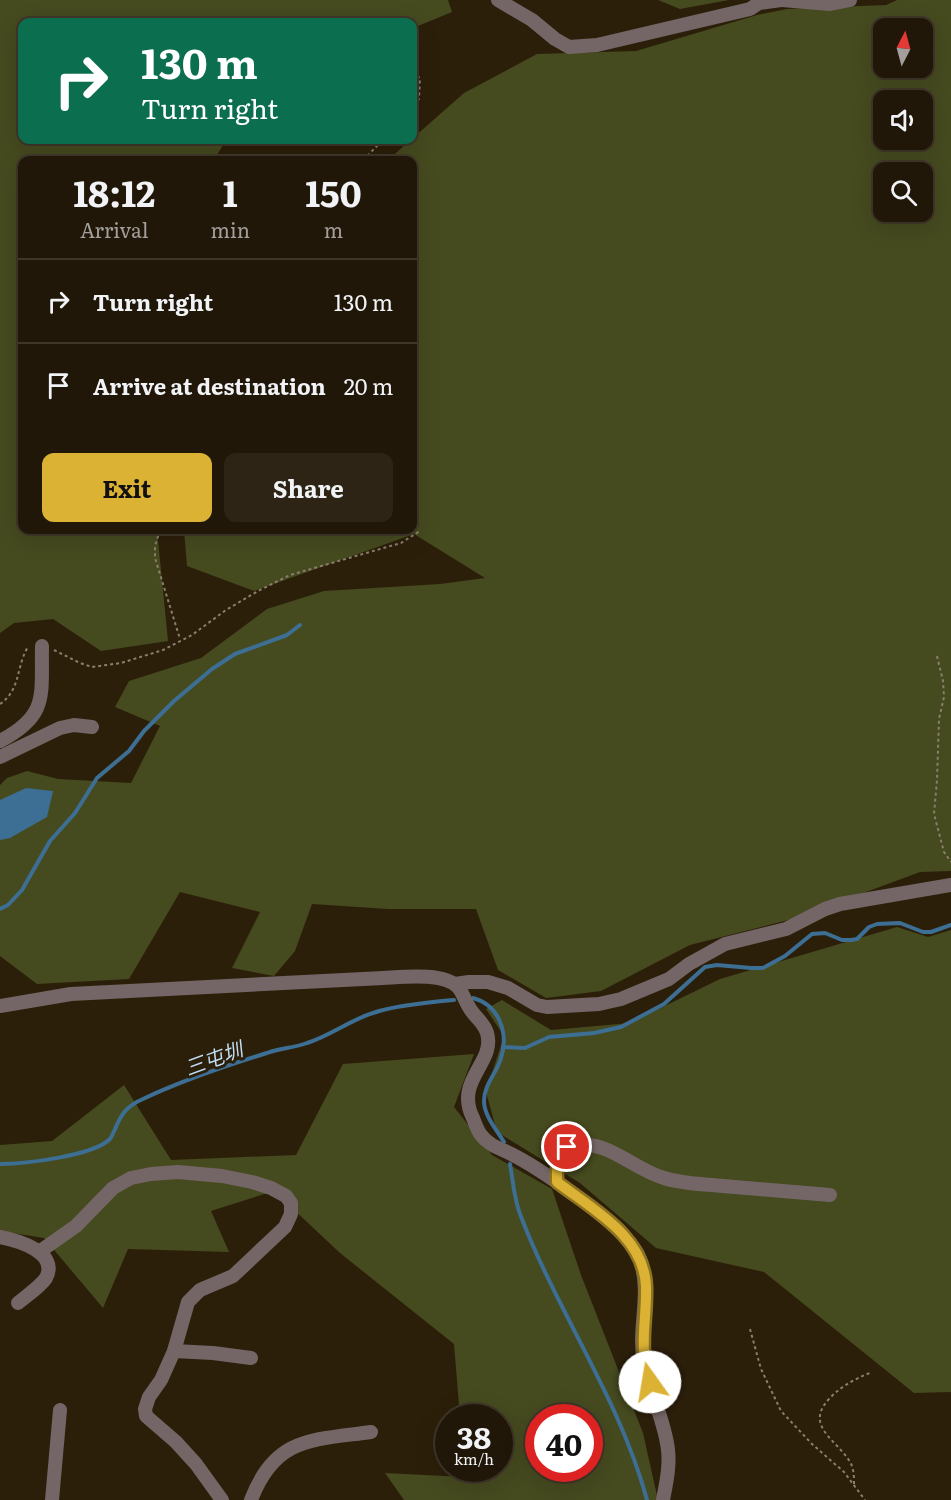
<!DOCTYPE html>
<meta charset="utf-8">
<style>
body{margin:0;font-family:Literata,"Noto Sans TC",serif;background:#2d2416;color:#f1f3f6;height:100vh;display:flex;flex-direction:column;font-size:22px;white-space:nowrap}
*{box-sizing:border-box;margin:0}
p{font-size:20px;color:#a29f9c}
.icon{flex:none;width:33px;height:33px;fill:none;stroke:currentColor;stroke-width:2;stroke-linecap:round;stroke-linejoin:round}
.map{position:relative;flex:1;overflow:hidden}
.sheet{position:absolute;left:18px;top:156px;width:399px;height:378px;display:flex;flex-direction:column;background:#211708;border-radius:12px;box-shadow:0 6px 24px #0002,0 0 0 2px #3e3629}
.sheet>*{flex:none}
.top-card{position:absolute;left:18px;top:18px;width:399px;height:126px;border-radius:12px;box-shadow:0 6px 24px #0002,0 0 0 2px #3e3629;background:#0b6e4f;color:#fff;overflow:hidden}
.needle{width:39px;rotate:6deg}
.fabs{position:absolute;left:873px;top:18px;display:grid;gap:12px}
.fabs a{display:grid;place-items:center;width:60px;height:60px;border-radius:12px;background:#211708;box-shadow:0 6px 24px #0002,0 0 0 2px #3e3629;font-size:30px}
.speed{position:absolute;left:435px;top:1404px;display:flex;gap:12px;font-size:30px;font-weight:700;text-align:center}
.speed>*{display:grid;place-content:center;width:78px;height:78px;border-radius:50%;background:#211708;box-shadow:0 6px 24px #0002,0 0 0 2px #3e3629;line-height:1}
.speed small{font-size:15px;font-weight:400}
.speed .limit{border:9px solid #d22;background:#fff;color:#111}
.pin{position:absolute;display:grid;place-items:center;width:51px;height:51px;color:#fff;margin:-26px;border:3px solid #fff;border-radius:50%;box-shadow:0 2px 6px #0007}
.me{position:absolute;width:66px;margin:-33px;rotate:347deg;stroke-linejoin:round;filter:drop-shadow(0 0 4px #0008)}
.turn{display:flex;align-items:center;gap:21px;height:126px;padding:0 24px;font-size:27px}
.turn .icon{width:78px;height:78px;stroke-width:2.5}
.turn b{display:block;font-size:42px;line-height:51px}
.eta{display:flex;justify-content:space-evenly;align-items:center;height:102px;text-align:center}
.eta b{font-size:36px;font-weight:700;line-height:42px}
.action{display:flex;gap:12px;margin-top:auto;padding:12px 24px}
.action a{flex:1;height:69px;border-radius:12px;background:#dbb233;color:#111;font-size:24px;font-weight:700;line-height:69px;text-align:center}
.action a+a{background:#2d2416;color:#f1f3f6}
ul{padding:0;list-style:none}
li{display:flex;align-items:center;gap:18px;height:84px;padding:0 24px;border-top:2px solid #3e3629}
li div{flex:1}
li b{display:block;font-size:22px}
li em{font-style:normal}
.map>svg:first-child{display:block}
.green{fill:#464a1f;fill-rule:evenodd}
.water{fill:#3d6e94}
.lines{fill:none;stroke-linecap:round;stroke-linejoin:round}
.stream{stroke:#3d6e94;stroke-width:4}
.path{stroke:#8a7f6f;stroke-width:2;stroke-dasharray:3 3;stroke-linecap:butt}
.minor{stroke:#746666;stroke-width:14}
.route-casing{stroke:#8e7421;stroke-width:15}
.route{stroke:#dbb233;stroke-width:10}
.labels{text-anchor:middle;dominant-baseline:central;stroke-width:6;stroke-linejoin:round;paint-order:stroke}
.water-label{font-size:20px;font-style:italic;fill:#c2def5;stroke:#2c1f0a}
</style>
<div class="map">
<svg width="951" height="1500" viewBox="0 0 951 1500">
<rect width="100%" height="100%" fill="#2c1f0a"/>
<!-- green -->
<g class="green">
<polygon points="0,0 448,0 452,12 413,28 412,22 22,22 22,140 226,140 214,160 22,160 22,530 157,530 168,641 101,651 53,619 14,623 0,633"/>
<polygon points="658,0 729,0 680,9"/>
<path d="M 897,0 L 951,0 L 951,871 L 920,872 L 796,918 L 690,945 L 601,991 L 546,998 L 498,970 L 476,909 L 388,909 L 312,904 L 295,951 L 274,976 L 232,968 L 260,912 L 180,892 L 129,979 L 37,984 L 0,956 L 0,785 L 7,778 L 27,771 L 58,779 L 131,783 L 160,726 L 115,707 L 129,681 L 201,658 L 267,609 L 324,591 L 440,584 L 485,578 L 414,534 L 254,591 L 187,566 L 184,530 L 412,530 L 412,160 L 388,160 L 464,93 L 537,54 L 636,51 L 757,15 L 787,9 L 886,5 ZM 884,28 L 922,28 L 922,68 L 884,68 ZM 884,100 L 922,100 L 922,140 L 884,140 ZM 884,172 L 922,172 L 922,212 L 884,212 Z"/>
<polygon points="897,927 928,937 951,930 951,1392 914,1393 764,1272 656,1248 580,1183 497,1132 486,1092 504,1036 486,1009 502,1000 551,1030 630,1023 720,979"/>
<path d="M 474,1054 L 454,1107 L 492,1155 L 552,1189 L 581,1275 L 643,1433 L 658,1500 L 404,1500 L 385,1473 L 464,1477 L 464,1469 L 500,1468 L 500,1418 L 460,1417 L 454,1344 L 340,1253 L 274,1191 L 211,1211 L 229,1252 L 128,1249 L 103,1308 L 44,1238 L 0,1231 L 0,1145 L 52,1141 L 124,1085 L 171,1160 L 296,1155 L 343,1064 ZM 538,1418 L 590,1418 L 590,1468 L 538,1468 Z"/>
</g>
<!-- water -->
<polygon class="water" points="26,788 53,791 47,817 10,838 0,840 0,800"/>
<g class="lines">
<!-- stream -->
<g class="stream">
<polyline points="0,909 8,905 22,890 50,841 75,813 97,778 129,751 144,731 174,701 212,669 235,654 287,635 300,625"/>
<path d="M 473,998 C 499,1005 509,1033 501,1058 C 497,1073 484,1084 484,1101 C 484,1116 497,1130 504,1142"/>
<polyline points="503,1047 525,1048 549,1037 594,1033 621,1027 664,1004 705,967 717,965 751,968 763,968 785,956 812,934 825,933 842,940 851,940 857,939 869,927 877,924 900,923 923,932 931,932 951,925"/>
<path d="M 0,1164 C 24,1164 93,1156 110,1139 C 112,1136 114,1131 116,1127 C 122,1112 129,1105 143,1099 C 183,1080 225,1066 267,1053 C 280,1048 294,1048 307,1043 C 330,1036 350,1020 373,1013 C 396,1005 431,1002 454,1000"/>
<path d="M 510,1164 C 513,1181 514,1198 520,1214 C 557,1312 620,1399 647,1500"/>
</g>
<!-- path -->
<g class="path">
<polyline points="412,73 420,78 419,99 412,106"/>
<polyline points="363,160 383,140"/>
<polyline points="160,530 155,546 155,558 180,639"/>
<polyline points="54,650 80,663 92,667 121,663 163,650 192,635 226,610 258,591 290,575 401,543 420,531"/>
<polyline points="937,656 943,681 944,697 939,719 937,780 934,814 944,852 951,862"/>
<path d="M 0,704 C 21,690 16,666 28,647"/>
<polyline points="750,1329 761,1369 781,1411 812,1444 844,1472 865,1500"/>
<path d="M 854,1484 C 854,1478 854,1472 852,1466 C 842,1442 802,1428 829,1399 C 841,1386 855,1379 872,1372"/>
</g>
<!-- minor -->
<g class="minor">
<polyline points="498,0 532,20 555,39 569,47 597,45 750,9 759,3 781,0"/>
<polyline points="782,0 830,4 850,0"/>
<path d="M 0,741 C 49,715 41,696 42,646"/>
<polyline points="0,757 60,728 74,725 92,727"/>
<polyline points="455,984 469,982 488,982 508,988 537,1005 547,1007 599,1004 621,999 669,979 689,964 725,944 786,929 825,909 840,904 951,885"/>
<path d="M 0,1006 L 71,994 L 383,978 C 403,977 443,972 458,987 C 463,993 465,1001 469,1007 C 474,1017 484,1022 487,1033 C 496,1063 454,1080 473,1118 C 475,1123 477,1130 481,1135 C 490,1147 503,1149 515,1156 C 544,1171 631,1230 640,1259 C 652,1296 637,1327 644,1363 C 649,1392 665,1420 668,1450 C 670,1467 666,1484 663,1500"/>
<path d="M 557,1182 C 557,1169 554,1150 570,1146 C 606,1137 632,1169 664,1178 C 683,1184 704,1184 723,1186 C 759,1189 794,1192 830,1195"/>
<path d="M 0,1237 C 16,1240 60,1252 46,1278 C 40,1287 26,1296 18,1303"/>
<polyline points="39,1252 76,1226 113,1188 131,1178 151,1174 178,1172 222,1176 252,1182 271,1188 286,1196 291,1203 291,1214 285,1227 233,1276 200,1290 188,1302 174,1351 161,1380 149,1397 145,1409 146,1416 176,1442 196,1464 222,1500"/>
<polyline points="174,1351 213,1353 251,1358"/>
<polyline points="52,1500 60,1410"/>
<path d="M 251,1500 C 275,1437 312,1440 371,1432"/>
</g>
</g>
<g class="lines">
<defs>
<path id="route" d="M 567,1147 C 556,1157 557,1167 557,1182 C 592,1209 644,1236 646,1286 C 647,1322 638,1345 650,1382"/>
</defs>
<!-- route casing -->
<use href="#route" class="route-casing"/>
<!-- route -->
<use href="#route" class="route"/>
</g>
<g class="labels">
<!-- water labels -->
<g class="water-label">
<text transform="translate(213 1057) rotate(-20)">三屯圳</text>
</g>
</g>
</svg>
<div class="fabs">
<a><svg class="needle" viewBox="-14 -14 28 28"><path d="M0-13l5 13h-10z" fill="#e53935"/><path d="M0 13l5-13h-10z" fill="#a29f9c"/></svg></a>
<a><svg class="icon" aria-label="sound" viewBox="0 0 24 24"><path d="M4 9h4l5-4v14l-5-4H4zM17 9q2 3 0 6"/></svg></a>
<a><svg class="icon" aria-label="search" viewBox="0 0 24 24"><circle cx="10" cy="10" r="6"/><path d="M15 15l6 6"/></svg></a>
</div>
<div class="speed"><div>38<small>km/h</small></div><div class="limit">40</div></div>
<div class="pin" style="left:567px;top:1147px;background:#d93025"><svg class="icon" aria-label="arrive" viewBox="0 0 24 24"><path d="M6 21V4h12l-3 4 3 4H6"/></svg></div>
<svg class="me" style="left:650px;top:1382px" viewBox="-20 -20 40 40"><circle r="19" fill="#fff"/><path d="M0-13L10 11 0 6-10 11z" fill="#dbb233"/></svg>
<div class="top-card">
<div class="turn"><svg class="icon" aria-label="right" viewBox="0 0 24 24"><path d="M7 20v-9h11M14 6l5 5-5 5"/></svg><div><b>130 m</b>Turn right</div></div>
</div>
<section class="sheet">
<div class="eta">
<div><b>18:12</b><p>Arrival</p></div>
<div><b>1</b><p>min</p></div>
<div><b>150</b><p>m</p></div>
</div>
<ul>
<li><svg class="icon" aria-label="right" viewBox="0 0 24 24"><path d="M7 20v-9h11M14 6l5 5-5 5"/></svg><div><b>Turn right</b></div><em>130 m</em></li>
<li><svg class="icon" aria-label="arrive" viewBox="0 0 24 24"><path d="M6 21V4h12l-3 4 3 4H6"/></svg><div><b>Arrive at destination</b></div><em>20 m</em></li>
</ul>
<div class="action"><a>Exit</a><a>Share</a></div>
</section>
</div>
